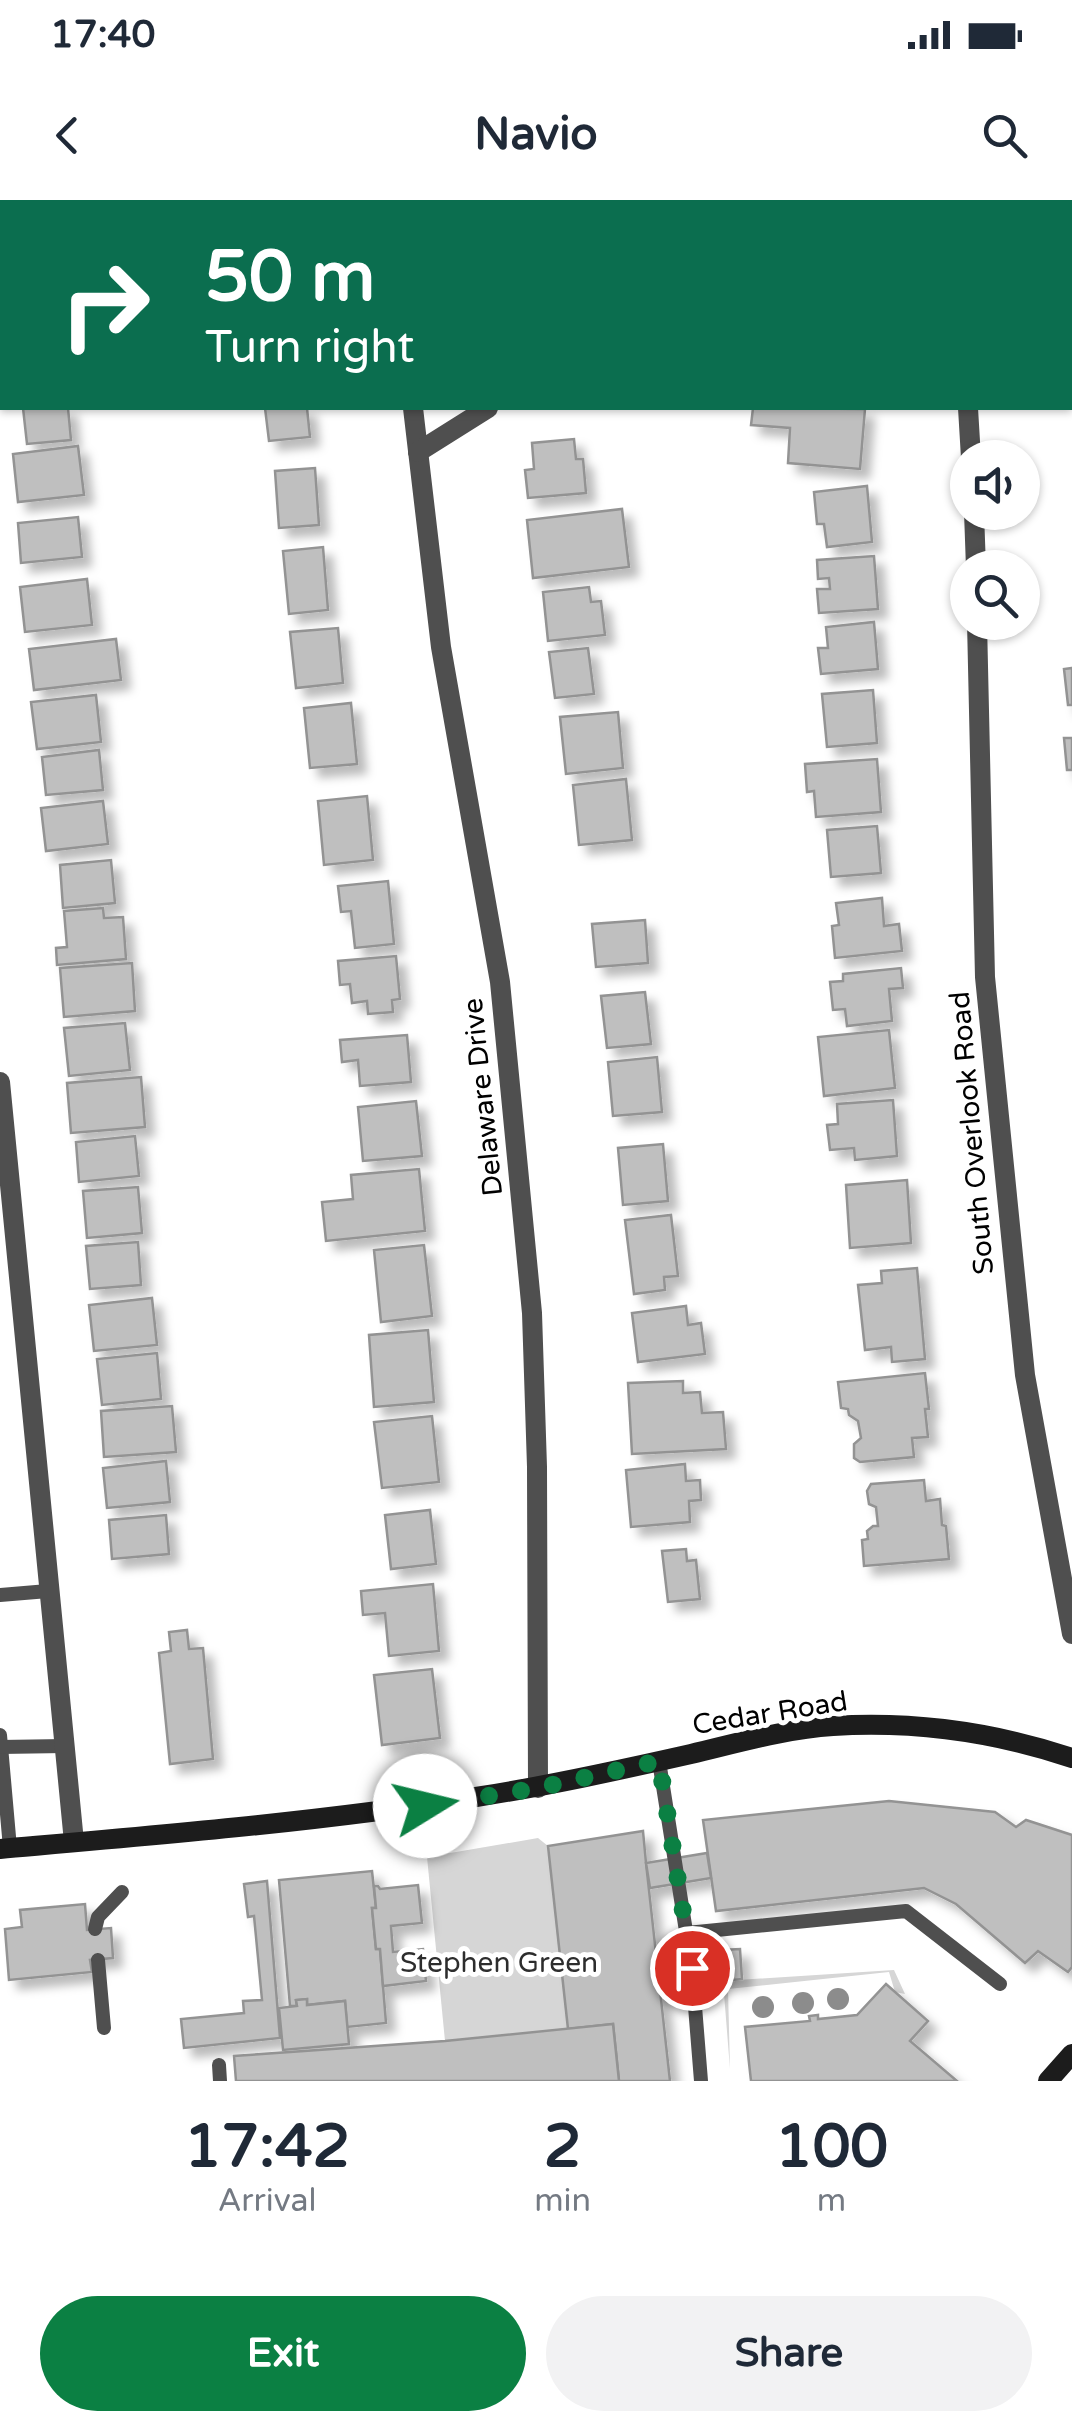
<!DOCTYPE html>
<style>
body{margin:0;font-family:"Varela Round",sans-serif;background:#f2f2f3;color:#1f2937;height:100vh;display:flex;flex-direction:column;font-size:38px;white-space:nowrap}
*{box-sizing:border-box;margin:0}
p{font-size:32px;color:#747a83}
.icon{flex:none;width:55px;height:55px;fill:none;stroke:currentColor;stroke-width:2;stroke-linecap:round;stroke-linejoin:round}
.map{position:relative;height:1881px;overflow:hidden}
.panel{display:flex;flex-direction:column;background:#fff;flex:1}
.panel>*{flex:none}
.guide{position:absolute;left:0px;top:0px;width:1072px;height:210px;box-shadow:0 2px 8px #0004;background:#0b6e4f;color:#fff;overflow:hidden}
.controls{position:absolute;left:950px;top:240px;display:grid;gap:20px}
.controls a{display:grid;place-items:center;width:90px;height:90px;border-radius:50%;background:#fff;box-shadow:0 2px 8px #0004;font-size:50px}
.pin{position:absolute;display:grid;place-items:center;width:85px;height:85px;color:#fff;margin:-42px;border:5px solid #fff;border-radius:50%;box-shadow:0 2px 10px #0007}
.me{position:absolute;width:110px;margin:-55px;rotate:81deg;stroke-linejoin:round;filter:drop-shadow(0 0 8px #0008)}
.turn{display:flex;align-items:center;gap:35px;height:210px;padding:0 40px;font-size:45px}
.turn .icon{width:130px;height:130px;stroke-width:2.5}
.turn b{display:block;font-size:70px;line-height:85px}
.eta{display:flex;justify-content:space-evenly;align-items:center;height:170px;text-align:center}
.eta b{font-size:60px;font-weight:700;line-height:70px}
.action{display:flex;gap:20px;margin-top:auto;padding:20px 40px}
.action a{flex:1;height:115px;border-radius:60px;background:#0b8043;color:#fff;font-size:40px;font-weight:700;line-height:115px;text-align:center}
.action a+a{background:#f2f2f3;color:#1f2937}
.status{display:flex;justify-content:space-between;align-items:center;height:70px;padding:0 50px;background:#fff;direction:ltr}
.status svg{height:28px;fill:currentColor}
header{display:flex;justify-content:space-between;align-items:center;height:130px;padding:0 40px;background:#fff;font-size:45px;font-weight:700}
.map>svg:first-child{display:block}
.green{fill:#d6d6d6}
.building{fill:#bfbfbf;stroke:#939393;stroke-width:2.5;filter:url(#shadow)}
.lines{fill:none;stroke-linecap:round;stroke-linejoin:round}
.lane{stroke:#4f4f4f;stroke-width:14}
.street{stroke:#4f4f4f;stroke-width:20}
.secondary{stroke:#1c1c1c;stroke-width:20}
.tree{fill:#8c8c8c}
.route{stroke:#0b8043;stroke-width:18;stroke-dasharray:0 32.4}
.labels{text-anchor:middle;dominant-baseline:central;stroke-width:10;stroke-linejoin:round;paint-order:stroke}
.street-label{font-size:28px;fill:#000;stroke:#fff}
.park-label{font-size:28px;fill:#2d2d2d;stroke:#fff}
</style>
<div class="status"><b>17:40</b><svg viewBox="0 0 49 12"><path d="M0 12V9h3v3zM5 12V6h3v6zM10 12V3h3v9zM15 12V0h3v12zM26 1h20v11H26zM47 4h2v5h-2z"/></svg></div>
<header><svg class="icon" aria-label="back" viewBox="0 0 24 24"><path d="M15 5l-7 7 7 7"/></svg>Navio<svg class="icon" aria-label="search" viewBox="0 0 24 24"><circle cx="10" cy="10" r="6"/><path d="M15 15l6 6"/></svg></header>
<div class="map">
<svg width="1072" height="1881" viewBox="0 0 1072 1881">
<defs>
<filter id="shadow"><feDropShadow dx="9" dy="9" stdDeviation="5" flood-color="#0004"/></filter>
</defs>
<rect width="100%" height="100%" fill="#fff"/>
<!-- green -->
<g class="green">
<polygon points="538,1638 548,1646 568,1829 445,1841 427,1657"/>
<polygon points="894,1770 905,1794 895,1792 889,1772 728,1789 730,1869 723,1781"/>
</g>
<!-- building -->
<g class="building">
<rect x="209" y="0" width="86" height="2"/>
<polygon points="1036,0 1072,0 1072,40 1070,40 1070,2 1036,2"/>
<polygon points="23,208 68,208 71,240 27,244"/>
<polygon points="265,208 307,208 310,237 269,241"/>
<polygon points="753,208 865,209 860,269 788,263 790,228 751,225"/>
<polygon points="574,239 576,259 583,259 586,293 528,298 525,270 534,269 532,243"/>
<polygon points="78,246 84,295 18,302 13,254"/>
<polygon points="315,268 319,325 279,328 275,271"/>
<polygon points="867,286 872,342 827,347 824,324 817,324 814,292"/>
<polygon points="622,309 629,367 533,378 527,320"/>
<polygon points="78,317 82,357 21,363 18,323"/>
<polygon points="323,347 328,410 289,414 283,351"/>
<polygon points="874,356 878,409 819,413 817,389 830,389 829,378 818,379 817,360"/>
<polygon points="87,379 92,425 25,432 20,387"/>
<polygon points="589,387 591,402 601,401 605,435 548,441 543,392"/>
<polygon points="874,422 878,469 821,474 818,448 828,448 826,427"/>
<polygon points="338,428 343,483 296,488 290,432"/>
<polygon points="116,439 121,480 34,490 29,449"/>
<polygon points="588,448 594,494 555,498 549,452"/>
<polygon points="1072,468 1072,505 1068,505 1064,469"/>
<polygon points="873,490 877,543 827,547 822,494"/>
<polygon points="96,495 101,542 37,549 31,502"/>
<polygon points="351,503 357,564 310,568 304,508"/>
<polygon points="618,512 623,568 566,574 560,517"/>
<polygon points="1064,538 1072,538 1072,570 1067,570"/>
<polygon points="99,550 103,590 46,595 42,557"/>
<polygon points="877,559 881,612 816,617 814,591 807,592 805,564"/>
<polygon points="626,579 632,640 579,645 573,585"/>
<polygon points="367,596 373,660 324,665 318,601"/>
<polygon points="103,601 108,644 46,651 41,608"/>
<polygon points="877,626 881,673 831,677 827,630"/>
<polygon points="111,660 115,703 63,708 60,665"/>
<polygon points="388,681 394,744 355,748 351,711 341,712 338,686"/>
<polygon points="882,698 884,726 899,724 902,751 835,758 832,726 839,725 836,703"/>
<polygon points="103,708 104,718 123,717 126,759 57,765 56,748 67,747 64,711"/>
<polygon points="645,720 648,763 596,767 592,724"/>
<polygon points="396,756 400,799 392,800 393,812 368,814 367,801 352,803 350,784 340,785 338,761"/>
<polygon points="132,763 135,811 64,817 60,768"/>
<polygon points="901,768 903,788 889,789 892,821 847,826 845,809 833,810 830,782 843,781 843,774"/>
<polygon points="645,792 651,844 607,848 601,796"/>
<polygon points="125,823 130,870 69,876 64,828"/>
<polygon points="889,830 895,888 824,896 818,837"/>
<polygon points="407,835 411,882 360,886 358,860 342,862 340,840"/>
<polygon points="657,857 662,912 613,916 608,862"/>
<polygon points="141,877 145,927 71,933 67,883"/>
<polygon points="893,900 897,956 855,960 854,948 830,950 827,925 838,924 837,904"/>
<polygon points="416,901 422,956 363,961 358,907"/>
<polygon points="135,936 139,976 79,982 76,942"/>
<polygon points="663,944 668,1001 623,1005 618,948"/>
<polygon points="419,969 425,1031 326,1041 322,1002 353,999 351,975"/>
<polygon points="907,980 911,1043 850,1048 846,985"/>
<polygon points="138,987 142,1033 87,1038 83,991"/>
<polygon points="671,1015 678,1076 664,1077 665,1090 634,1094 625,1020"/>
<polygon points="138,1042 141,1085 90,1089 86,1046"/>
<polygon points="424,1045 432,1116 381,1122 374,1050"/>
<polygon points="917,1068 925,1159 892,1162 891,1147 865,1150 858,1085 882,1083 881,1071"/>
<polygon points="152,1098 157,1145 94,1151 89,1105"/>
<polygon points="686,1106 688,1125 701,1123 705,1154 638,1162 632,1113"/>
<polygon points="428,1130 434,1202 374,1207 369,1135"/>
<polygon points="157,1153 161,1199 102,1205 97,1159"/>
<polygon points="925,1173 929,1209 925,1209 928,1237 912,1238 914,1257 860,1262 854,1258 854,1244 861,1238 858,1221 849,1215 848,1209 841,1208 838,1182"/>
<polygon points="683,1181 683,1193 700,1192 702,1213 723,1212 726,1249 632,1254 628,1183"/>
<polygon points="172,1206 176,1252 104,1257 101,1211"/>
<polygon points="432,1216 439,1282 382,1288 374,1222"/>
<polygon points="166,1261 170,1302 107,1308 103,1268"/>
<polygon points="685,1264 686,1281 700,1280 701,1300 689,1301 690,1322 631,1327 626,1270"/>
<polygon points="924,1280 926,1301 940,1299 942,1325 946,1326 949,1359 864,1366 862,1340 868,1339 867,1331 873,1326 878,1326 876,1307 869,1304 867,1291 871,1284"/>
<polygon points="430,1310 436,1364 391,1369 385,1315"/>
<polygon points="166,1315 169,1354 112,1359 109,1320"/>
<polygon points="686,1349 687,1361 696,1360 700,1399 668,1402 662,1351"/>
<polygon points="433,1384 439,1451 389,1456 385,1413 363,1415 361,1391"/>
<polygon points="187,1430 189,1449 203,1448 213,1559 170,1564 159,1453 171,1451 169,1432"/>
<polygon points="432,1469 440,1538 382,1545 374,1475"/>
<polygon points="889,1601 995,1612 1016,1627 1026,1620 1072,1635 1072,1767 1068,1772 1038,1751 1025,1763 956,1704 924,1688 716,1711 703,1620"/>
<polygon points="643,1631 646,1663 670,1881 619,1881 613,1824 568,1829 548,1646"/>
<polygon points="707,1653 711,1678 650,1688 646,1663"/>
<polygon points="372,1671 376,1708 372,1708 376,1749 380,1749 386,1823 347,1827 345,1801 307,1805 307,1799 296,1800 297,1806 290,1806 279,1680"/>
<polygon points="267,1681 280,1838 184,1848 181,1819 244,1813 243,1801 262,1800 254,1716 248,1717 244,1684"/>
<polygon points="418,1685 422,1723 391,1726 393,1752 423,1749 426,1781 383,1786 380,1749 376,1749 372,1708 376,1708 374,1686 378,1686 380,1689"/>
<polygon points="85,1704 87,1730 111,1728 113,1758 90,1760 92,1772 9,1780 5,1729 22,1727 20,1710"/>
<polygon points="740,1749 742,1779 723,1781 721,1750"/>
<polygon points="886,1784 928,1821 910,1841 957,1881 751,1881 745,1827 810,1821 809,1816 818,1815 818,1819 857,1815"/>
<polygon points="307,1799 307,1805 345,1801 349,1844 283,1850 279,1808 297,1806 296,1800"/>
<polygon points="613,1824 619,1881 236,1881 234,1856 445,1841"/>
</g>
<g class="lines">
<!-- lane -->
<g class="lane">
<polyline points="0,1395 48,1391"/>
<polyline points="0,1535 10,1648"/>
<polyline points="0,1547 65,1546"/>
<polyline points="659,1561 692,1769 701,1881"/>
<polyline points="95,1729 98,1717 122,1692"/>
<polyline points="687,1733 906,1711 1000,1784"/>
<polyline points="98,1760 104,1828"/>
<polyline points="219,1865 220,1881"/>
</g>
<!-- street -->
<g class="street">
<polyline points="394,0 394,2"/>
<polyline points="948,0 948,2"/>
<polyline points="413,208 441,447 500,782 532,1113 537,1267 538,1588"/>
<polyline points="968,208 971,258"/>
<polyline points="418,252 488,208"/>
<polyline points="974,312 976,368"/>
<polyline points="977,422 985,777 1025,1175 1072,1434"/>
<polyline points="0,882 74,1642"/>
</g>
<!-- secondary -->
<g class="secondary">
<path d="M 0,1649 C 159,1635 318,1622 476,1597 C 548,1586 620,1570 691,1554 C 738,1543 785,1529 833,1526 C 915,1521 994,1532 1072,1558"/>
<polyline points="1048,1881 1072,1854"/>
</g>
</g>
<!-- trees -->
<g class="tree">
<circle cx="838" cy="1799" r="11"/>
<circle cx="803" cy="1803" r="11"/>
<circle cx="763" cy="1807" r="11"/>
</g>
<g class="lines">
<!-- route -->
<polyline class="route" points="425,1606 538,1588 659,1561 692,1768"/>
</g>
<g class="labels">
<!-- street labels -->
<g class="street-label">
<text transform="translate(483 897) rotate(-96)">Delaware Drive</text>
<text transform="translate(972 933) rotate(-95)">South Overlook Road</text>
<text transform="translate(770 1513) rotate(-9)">Cedar Road</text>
</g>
<!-- park labels -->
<g class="park-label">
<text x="499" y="1763">Stephen Green</text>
</g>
</g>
</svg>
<div class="controls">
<a><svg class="icon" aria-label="sound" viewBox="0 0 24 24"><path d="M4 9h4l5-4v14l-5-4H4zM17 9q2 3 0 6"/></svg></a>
<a><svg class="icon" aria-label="search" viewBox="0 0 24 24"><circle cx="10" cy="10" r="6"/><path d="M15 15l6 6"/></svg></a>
</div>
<div class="pin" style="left:692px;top:1768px;background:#d93025"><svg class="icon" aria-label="arrive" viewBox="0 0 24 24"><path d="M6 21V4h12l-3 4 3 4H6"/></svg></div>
<svg class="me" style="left:425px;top:1606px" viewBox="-20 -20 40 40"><circle r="19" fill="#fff"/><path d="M0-13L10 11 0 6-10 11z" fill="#0b8043"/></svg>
<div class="guide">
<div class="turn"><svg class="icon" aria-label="right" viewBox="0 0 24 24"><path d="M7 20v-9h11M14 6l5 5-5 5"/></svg><div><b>50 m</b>Turn right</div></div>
</div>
</div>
<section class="panel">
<div class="eta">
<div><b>17:42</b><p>Arrival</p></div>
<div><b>2</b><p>min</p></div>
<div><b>100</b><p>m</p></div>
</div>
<div class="action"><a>Exit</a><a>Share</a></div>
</section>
